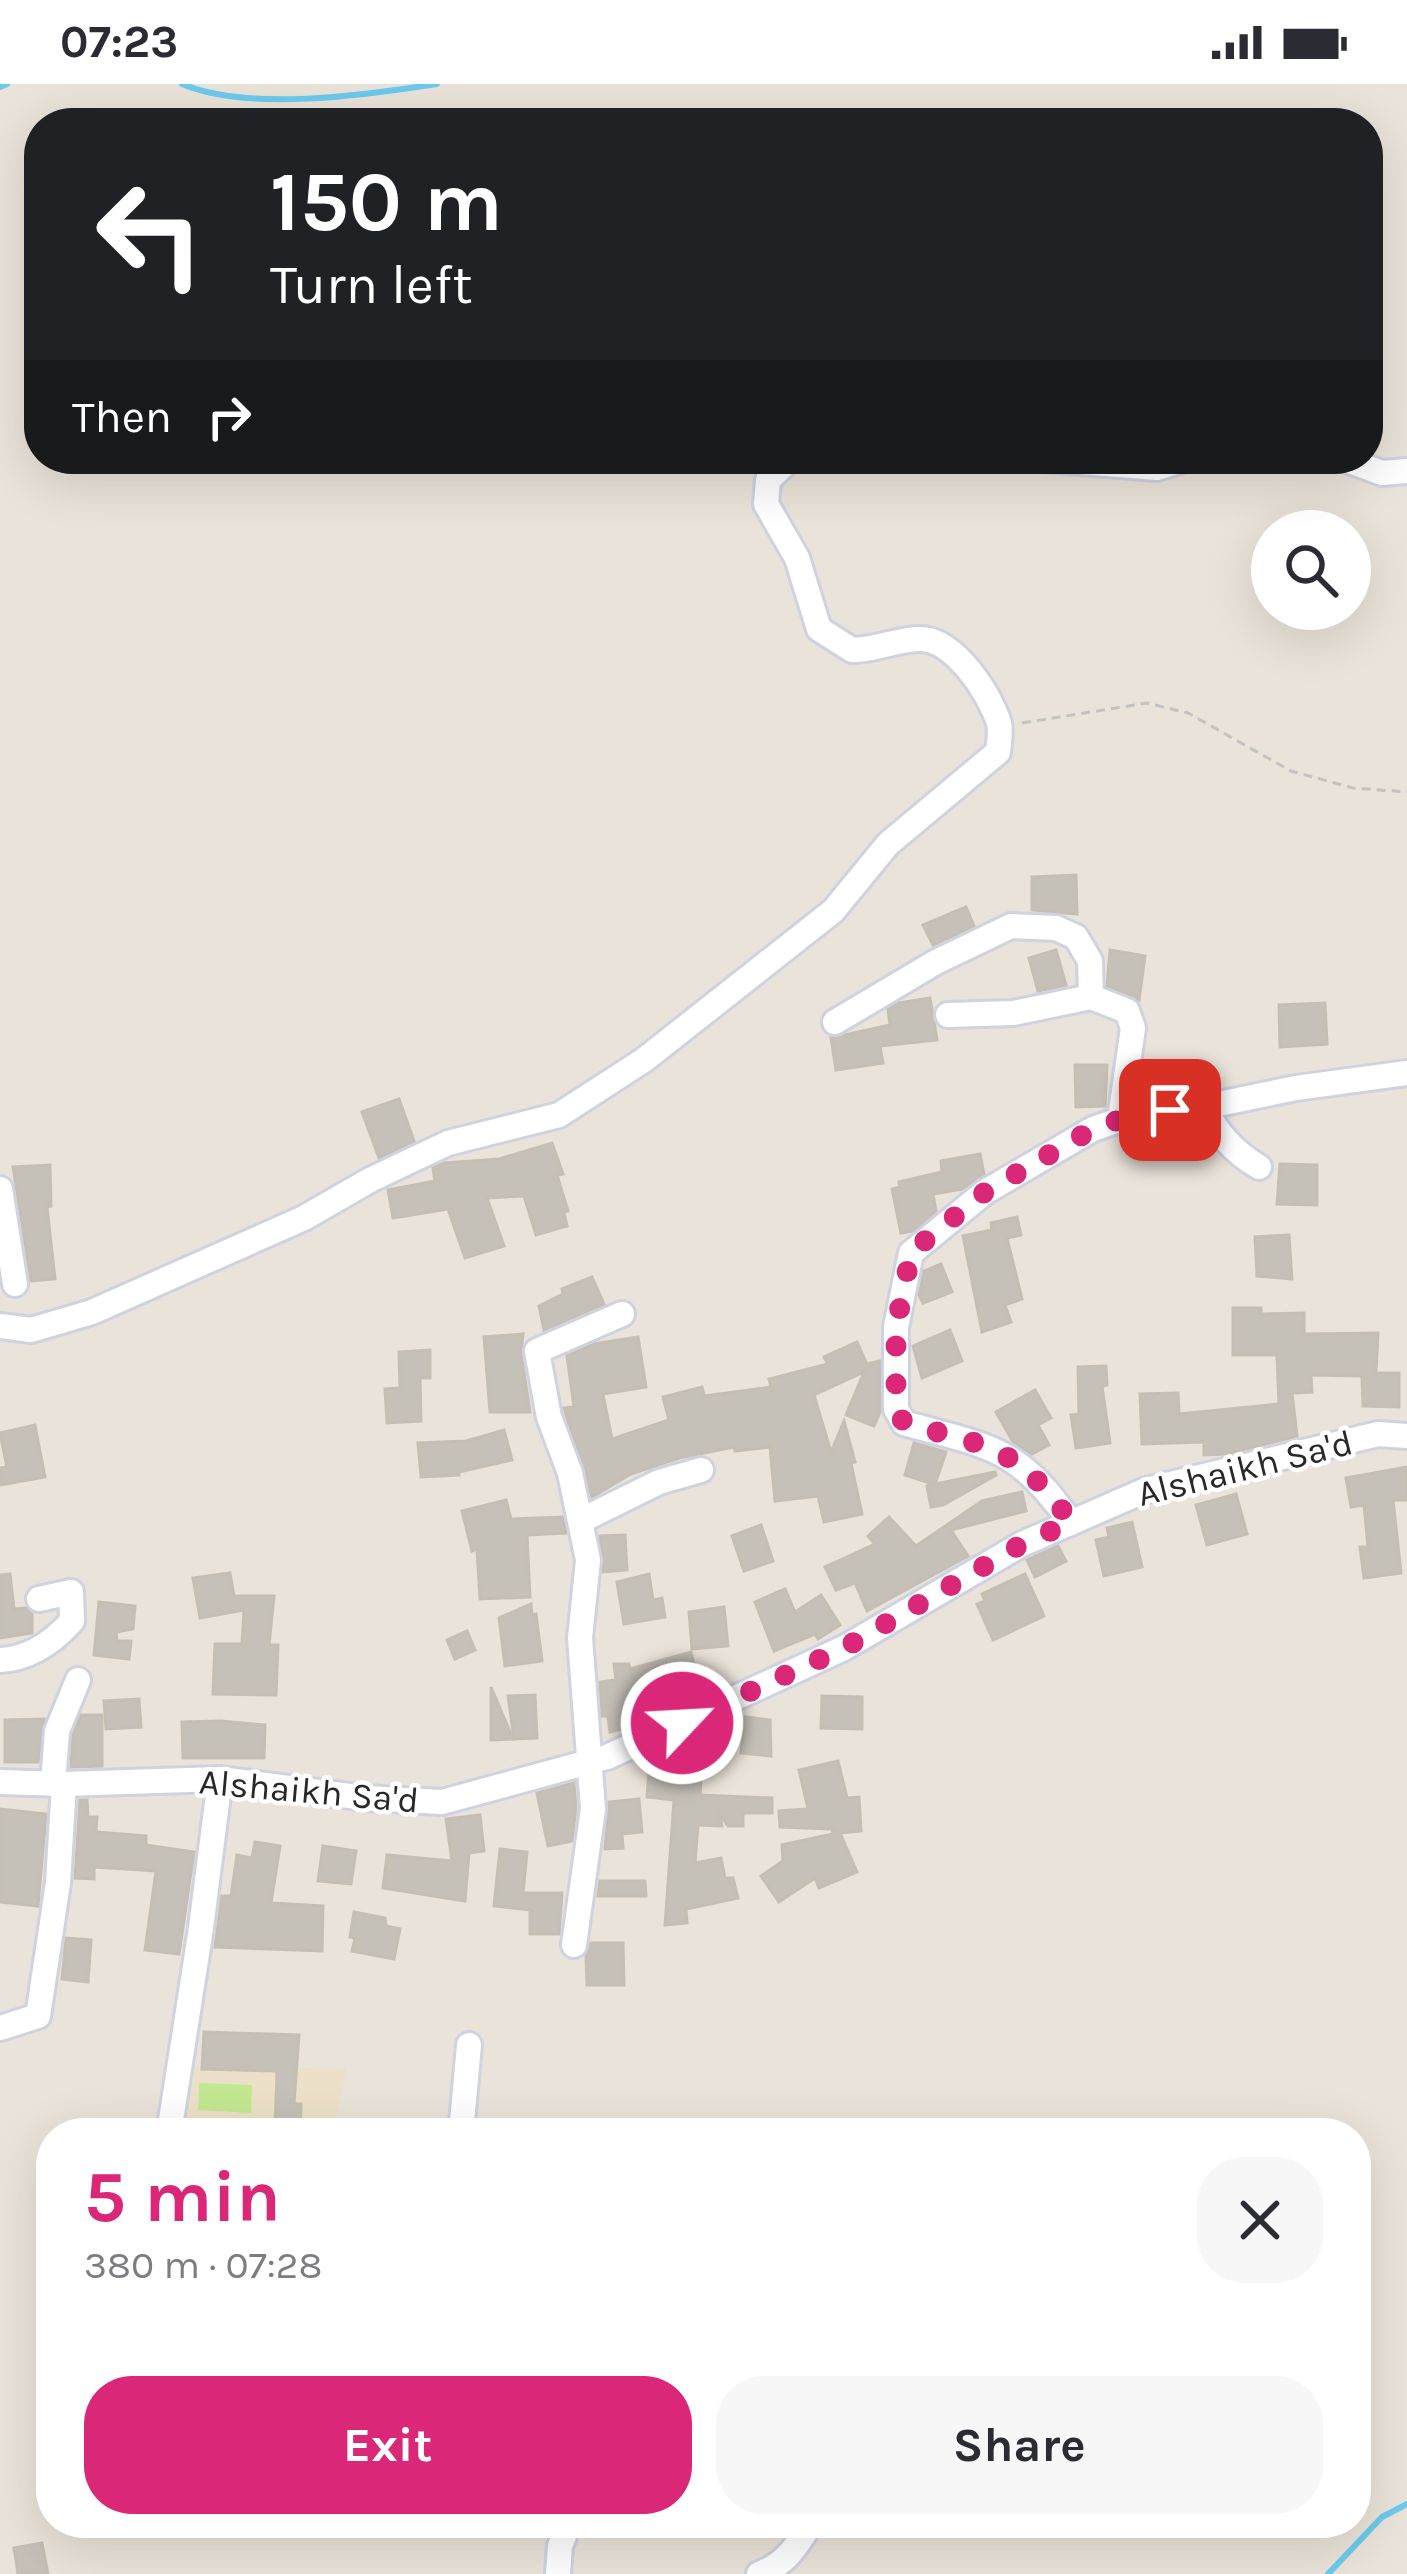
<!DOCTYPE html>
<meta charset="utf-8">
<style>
body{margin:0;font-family:Karla,sans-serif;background:#f7f7f7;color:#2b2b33;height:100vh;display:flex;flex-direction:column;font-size:45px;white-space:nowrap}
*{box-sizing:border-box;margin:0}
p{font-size:39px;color:#7c7c81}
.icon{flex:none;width:66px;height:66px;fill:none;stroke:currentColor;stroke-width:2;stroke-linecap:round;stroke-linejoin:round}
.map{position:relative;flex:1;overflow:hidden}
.drawer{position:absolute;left:36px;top:2034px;width:1335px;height:420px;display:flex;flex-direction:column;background:#fff;border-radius:48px;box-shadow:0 12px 48px #0002}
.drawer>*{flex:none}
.guide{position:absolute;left:24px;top:24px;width:1359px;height:366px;border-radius:48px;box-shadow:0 12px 48px #0002;background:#202124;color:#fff;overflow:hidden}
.controls{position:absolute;left:1251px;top:426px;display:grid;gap:24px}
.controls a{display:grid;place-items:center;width:120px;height:120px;border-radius:50%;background:#fff;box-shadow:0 12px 48px #0002;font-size:60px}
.pin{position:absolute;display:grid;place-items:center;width:102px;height:102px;color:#fff;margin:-51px;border-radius:24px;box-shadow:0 6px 18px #0006}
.me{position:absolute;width:132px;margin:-66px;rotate:65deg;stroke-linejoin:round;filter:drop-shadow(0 0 9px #0008)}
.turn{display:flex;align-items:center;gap:42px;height:252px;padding:0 48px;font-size:54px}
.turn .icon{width:156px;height:156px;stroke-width:2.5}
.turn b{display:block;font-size:84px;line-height:102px}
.then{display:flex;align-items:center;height:114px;padding:0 48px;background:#0003;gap:24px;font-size:45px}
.round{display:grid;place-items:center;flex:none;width:126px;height:126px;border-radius:48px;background:#f7f7f7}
.overview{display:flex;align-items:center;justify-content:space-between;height:204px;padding:0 48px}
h1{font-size:72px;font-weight:700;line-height:90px;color:#db2777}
.button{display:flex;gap:24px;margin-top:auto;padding:24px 48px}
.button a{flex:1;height:138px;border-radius:48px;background:#db2777;color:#fff;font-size:48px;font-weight:700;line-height:138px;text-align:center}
.button a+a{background:#f7f7f7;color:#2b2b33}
.status{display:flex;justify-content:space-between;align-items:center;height:84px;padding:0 60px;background:#fff;direction:ltr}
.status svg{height:33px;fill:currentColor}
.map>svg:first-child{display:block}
.education{fill:#ece1c8}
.pitch{fill:#c3e891}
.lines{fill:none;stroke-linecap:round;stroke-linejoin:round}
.stream{stroke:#6ccaec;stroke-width:6}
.building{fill:#c5c1b8;stroke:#c5bfb3;stroke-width:3}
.minor-casing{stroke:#cfd2e1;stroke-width:30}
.path{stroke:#c3c3c3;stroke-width:3;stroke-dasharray:9 6;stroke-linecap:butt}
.minor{stroke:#fff;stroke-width:24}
.route{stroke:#db2777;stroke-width:21;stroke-dasharray:0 37.8}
.labels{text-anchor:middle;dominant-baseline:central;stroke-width:9;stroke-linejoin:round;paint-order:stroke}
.street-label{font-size:36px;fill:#282828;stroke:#fff}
</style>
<div class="status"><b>07:23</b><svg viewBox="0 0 49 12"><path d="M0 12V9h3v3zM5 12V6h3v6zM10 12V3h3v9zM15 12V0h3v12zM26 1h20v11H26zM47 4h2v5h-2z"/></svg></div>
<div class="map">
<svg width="1407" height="2490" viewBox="0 0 1407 2490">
<rect width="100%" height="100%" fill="#eae3d9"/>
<!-- education -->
<polygon class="education" points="168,1981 346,1985 333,2049 160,2049"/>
<!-- pitch -->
<polygon class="pitch" points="199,1999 252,2001 251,2029 198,2026"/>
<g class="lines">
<!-- stream -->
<g class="stream">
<path d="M 182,0 C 249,28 365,11 437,0"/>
<polyline points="0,3 7,0"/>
<polyline points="1328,2490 1382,2433 1407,2420"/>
</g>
</g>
<!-- building -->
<g class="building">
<polygon points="1076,791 1077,830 1032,826 1032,793"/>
<polygon points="966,823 974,842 933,861 923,841"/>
<polygon points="1056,866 1066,901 1038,907 1029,874"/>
<polygon points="1110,866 1145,872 1139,916 1107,902"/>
<polygon points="930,914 937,956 880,962 883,979 836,986 831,954 890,941 888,925 899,919"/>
<polygon points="1325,919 1327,960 1280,963 1279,921"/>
<polygon points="1075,981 1107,981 1105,1022 1076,1023"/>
<polygon points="399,1015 414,1057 379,1074 362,1028"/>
<polygon points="552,1059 563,1090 557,1091 568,1127 564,1128 567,1142 536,1151 524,1112 487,1114 504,1162 465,1174 448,1125 393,1134 388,1106 435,1097 433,1084 444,1079 499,1075"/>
<polygon points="980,1070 984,1090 962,1105 933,1110 936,1127 912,1147 901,1149 892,1105 900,1103 899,1098 942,1088 941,1077"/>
<polygon points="1280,1080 1317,1081 1317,1121 1277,1120"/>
<polygon points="50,1081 51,1122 47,1123 55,1195 31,1197 13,1083"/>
<polygon points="1017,1133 1021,1151 1007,1154 1022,1215 1005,1221 1011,1238 982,1248 963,1152 992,1146 991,1139"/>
<polygon points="1289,1151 1292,1195 1257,1192 1255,1153"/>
<polygon points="941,1180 952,1208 923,1219 919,1211 924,1187"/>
<polygon points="592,1193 604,1220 544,1246 539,1222 563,1210 562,1205"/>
<polygon points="1233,1224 1261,1224 1261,1230 1304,1229 1304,1250 1378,1249 1376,1289 1399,1289 1399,1323 1363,1322 1362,1292 1311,1291 1312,1308 1292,1309 1297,1352 1226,1370 1204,1371 1204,1358 1142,1360 1140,1310 1178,1309 1179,1330 1279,1320 1277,1271 1233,1271"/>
<polygon points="950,1246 962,1277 922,1294 913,1262"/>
<polygon points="523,1250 521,1270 530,1328 490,1328 484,1253"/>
<polygon points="638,1253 646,1303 603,1310 612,1355 669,1336 663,1313 702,1303 704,1312 771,1303 769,1295 828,1280 824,1273 857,1258 867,1280 880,1277 880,1328 874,1342 846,1331 864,1288 814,1311 831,1368 844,1337 855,1378 851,1379 862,1430 824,1438 818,1412 775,1417 770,1363 735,1367 734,1363 679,1374 631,1390 592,1413 564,1324 574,1323 567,1272 594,1260"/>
<polygon points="430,1266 430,1294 420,1294 421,1337 387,1339 385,1305 400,1304 399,1268"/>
<polygon points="1106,1282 1107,1301 1102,1302 1110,1359 1076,1364 1071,1331 1079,1330 1078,1283"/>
<polygon points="1035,1306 1051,1334 1038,1341 1049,1361 1032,1370 1013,1358 996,1328"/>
<polygon points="35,1341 45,1393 0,1401 0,1384 7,1383 0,1349"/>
<polygon points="504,1346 512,1376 459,1388 459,1391 421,1393 418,1359 466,1357"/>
<polygon points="914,1359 946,1368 935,1400 995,1388 996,1391 943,1421 931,1423 927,1402 933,1400 905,1391"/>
<polygon points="1407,1383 1407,1416 1393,1416 1401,1489 1364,1494 1360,1463 1368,1463 1364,1421 1351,1423 1346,1394"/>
<polygon points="1022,1408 1026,1427 951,1446 968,1472 867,1527 855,1499 836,1506 825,1483 875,1460 868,1452 889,1433 916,1462 982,1417"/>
<polygon points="1236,1410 1247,1450 1207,1461 1196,1421"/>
<polygon points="506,1416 511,1435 562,1433 566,1449 527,1451 530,1513 480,1515 477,1465 472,1467 462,1427"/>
<polygon points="1132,1438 1142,1483 1104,1492 1096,1456 1109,1453 1107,1444"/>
<polygon points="761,1441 773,1477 744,1487 732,1452"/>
<polygon points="625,1451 627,1486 603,1488 600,1452"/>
<polygon points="1058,1462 1066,1477 1035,1493 1027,1476"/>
<polygon points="230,1489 234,1512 274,1512 269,1561 278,1561 276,1611 213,1610 215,1560 242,1560 244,1526 200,1534 193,1494"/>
<polygon points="10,1490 14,1525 26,1524 32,1530 32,1549 0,1554 0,1491"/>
<polygon points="649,1490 653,1516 662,1514 665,1533 624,1540 617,1498"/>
<polygon points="1025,1490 1044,1532 993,1556 977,1520 985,1517 982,1510"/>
<polygon points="785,1505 795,1528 821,1511 840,1541 818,1555 815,1550 774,1567 755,1518"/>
<polygon points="99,1518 135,1522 133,1545 116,1548 117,1557 131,1557 129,1575 94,1571"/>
<polygon points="531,1520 532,1531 536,1530 542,1577 505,1582 499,1534"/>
<polygon points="724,1523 728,1562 692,1565 689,1528"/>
<polygon points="467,1547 475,1566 455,1575 447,1556"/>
<polygon points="691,1568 701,1612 636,1630 637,1641 610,1648 608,1632 602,1632 600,1598 616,1596 614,1580 629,1580 630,1585"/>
<polygon points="491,1603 513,1655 491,1656"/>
<polygon points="535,1611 537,1654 514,1655 508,1612"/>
<polygon points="822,1612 862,1613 862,1645 821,1644"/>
<polygon points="139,1615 141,1643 106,1645 104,1617"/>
<polygon points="81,1631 102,1631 102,1682 71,1683 73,1651"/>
<polygon points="745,1633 770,1636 771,1672 741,1669"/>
<polygon points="44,1635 38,1678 5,1678 5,1636"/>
<polygon points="221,1637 265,1641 264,1674 183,1674 182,1638"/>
<polygon points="650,1675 702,1680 700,1711 772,1714 772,1729 743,1729 743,1742 728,1742 719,1729 722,1742 698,1741 695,1779 721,1774 725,1794 733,1794 738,1814 686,1825 687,1839 665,1841 674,1716 647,1713"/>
<polygon points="838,1677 847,1714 859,1713 861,1747 840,1749 857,1788 819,1804 815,1794 779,1818 761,1792 783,1777 782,1761 837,1749 833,1749 832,1745 780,1743 779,1727 808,1725 799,1686"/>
<polygon points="574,1699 576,1724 572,1757 548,1762 537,1709"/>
<polygon points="639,1715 642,1748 622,1750 623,1764 605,1765 609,1718"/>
<polygon points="80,1716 87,1716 88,1733 97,1733 96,1748 146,1752 146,1761 194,1768 179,1870 145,1866 156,1787 94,1783 94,1795 75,1794"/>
<polygon points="0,1725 46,1730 38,1822 0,1818"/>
<polygon points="480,1731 484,1767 469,1769 465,1817 383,1804 387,1771 452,1777 446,1735"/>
<polygon points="255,1758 280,1762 271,1819 323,1822 322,1867 215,1863 222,1812 231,1812 237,1771 252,1774"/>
<polygon points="323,1762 356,1767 351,1800 318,1797"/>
<polygon points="500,1765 527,1768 523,1809 562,1809 559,1850 530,1850 530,1826 494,1822"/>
<polygon points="600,1797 645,1797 646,1812 598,1812"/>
<polygon points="354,1828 385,1834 386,1842 400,1845 394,1875 352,1867 355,1854 350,1853"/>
<polygon points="66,1854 91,1856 88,1898 62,1895"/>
<polygon points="591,1859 623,1859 624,1901 587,1901 586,1872"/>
<polygon points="204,1948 299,1951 294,2020 301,2020 300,2049 275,2049 277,1987 202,1985"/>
<polygon points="42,2459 48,2490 18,2490 14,2464"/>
</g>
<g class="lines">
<defs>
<g id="minor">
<polyline points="1043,375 1157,384 1185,375"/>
<polyline points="1344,375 1382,389 1407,387"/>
<polyline points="948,931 1013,929 1091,913 1127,927 1133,944 1120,1035"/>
<polyline points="835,938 936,878 1011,842 1056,844 1076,853 1090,877 1091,913"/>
<path d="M 1204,1023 C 1216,1048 1235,1069 1259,1083"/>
<polyline points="0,1105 15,1200"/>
<path d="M 0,1242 L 31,1246 L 92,1228 L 304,1134 L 370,1096 L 448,1059 L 559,1031 L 644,976 L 833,827 L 888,760 L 998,668 C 999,659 1001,647 999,639 C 989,608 953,553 918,555 C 895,556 875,566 852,566 L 819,545 L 797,474 L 766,420 L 768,396 L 790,375"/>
<polyline points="580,1437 659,1398 701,1386"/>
<path d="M 1071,1439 C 1017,1361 989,1363 904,1339 L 896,1325 L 896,1243 L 911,1169 L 985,1108 L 1093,1045 L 1136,1030 L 1204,1023 L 1296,1004 L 1407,989"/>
<path d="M 0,1576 C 29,1575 53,1558 72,1537 L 71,1508 L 39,1515"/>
<polyline points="0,1698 64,1700 220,1695 365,1714 442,1718 607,1673 844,1564 1022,1460 1146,1406 1378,1350 1407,1352"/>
<polyline points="53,1700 57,1647 78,1596"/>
<polyline points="574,1861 593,1725 580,1554 588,1476 570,1389 549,1333 537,1267 622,1230"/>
<polyline points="0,1944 38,1932 58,1799 64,1700"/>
<polyline points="169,2049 201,1844 220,1695"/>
<polyline points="461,2049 469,1961"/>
<polyline points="558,2490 560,2462 569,2439"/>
<path d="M 759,2490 C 786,2480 796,2463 811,2439"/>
</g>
</defs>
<!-- minor casing -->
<use href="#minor" class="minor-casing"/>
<!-- path -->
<polyline class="path" points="1022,639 1147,619 1188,629 1291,687 1353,704 1407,708"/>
<!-- minor -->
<use href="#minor" class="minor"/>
</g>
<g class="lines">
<!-- route -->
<path class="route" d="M 682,1639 L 844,1564 L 1022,1460 L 1071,1438 C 1016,1361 990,1363 904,1339 L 896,1325 L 896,1243 L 911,1168 L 985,1108 L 1093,1045 L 1136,1030 L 1170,1026"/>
</g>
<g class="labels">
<!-- street labels -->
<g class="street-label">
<text transform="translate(1245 1384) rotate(-14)">Alshaikh Sa'd</text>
<text transform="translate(309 1707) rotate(5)">Alshaikh Sa'd</text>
</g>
</g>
</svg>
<div class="controls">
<a><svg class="icon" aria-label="search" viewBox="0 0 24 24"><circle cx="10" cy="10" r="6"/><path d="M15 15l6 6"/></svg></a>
</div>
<div class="pin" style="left:1170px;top:1026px;background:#d93025"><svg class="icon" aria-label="arrive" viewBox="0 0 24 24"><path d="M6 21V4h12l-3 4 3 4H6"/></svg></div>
<svg class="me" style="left:682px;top:1639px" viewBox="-20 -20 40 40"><circle r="17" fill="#db2777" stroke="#fff" stroke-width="3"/><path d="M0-11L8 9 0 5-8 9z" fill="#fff"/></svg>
<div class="guide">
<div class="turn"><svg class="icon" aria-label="left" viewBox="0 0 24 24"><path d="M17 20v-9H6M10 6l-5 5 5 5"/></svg><div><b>150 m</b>Turn left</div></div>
<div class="then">Then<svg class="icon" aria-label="right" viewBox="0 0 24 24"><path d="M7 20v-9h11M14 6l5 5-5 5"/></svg></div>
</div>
<section class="drawer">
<div class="overview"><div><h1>5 min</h1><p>380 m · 07:28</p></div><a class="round"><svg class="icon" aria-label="close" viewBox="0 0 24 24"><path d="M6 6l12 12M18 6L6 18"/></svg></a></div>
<div class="button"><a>Exit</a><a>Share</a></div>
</section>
</div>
